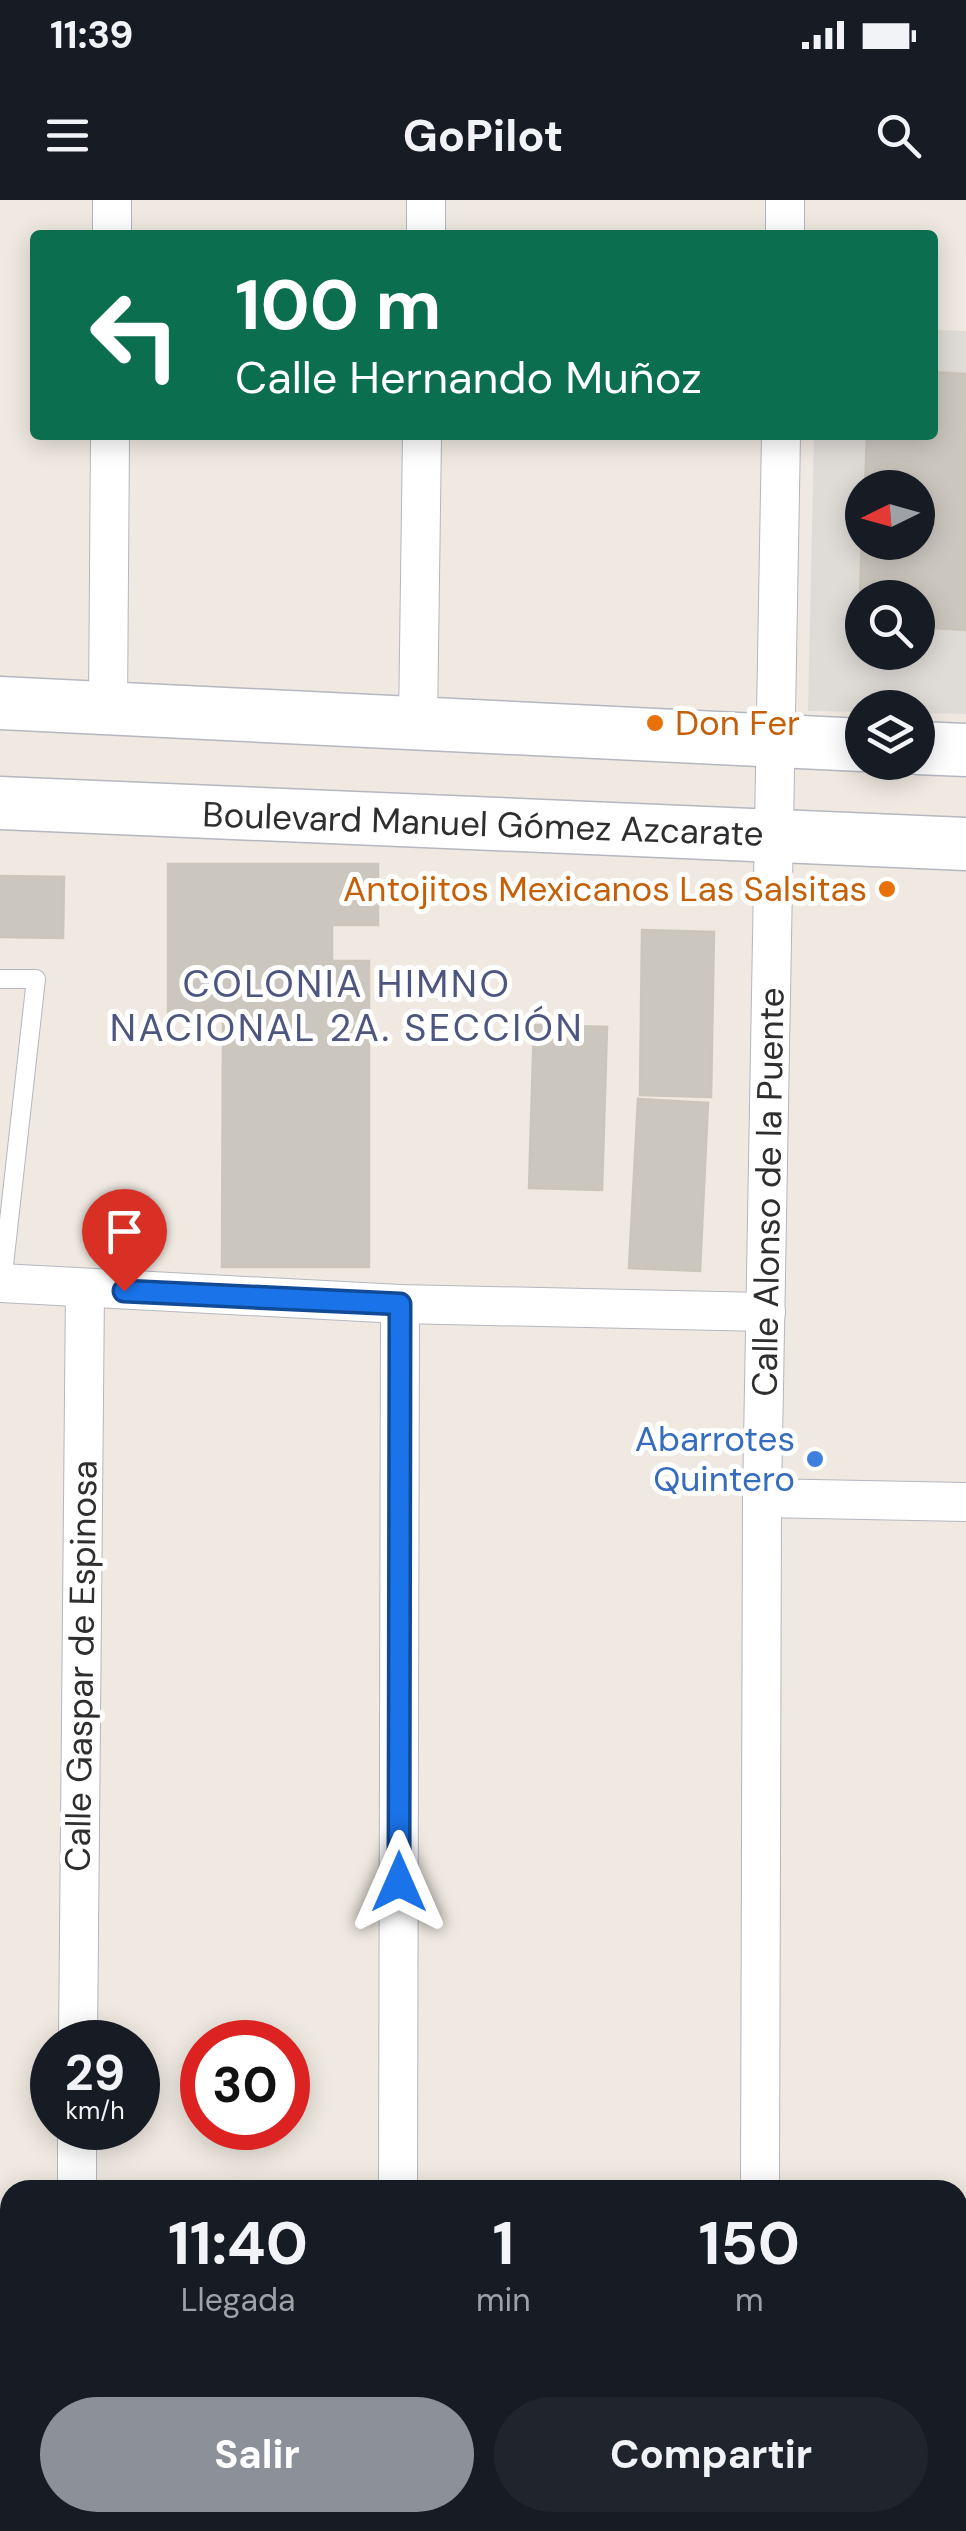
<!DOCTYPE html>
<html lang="es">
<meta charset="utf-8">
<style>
body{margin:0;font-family:"DM Sans",sans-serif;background:#20242c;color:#f1f3f6;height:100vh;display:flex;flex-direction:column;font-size:38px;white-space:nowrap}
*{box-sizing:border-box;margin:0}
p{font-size:32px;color:#9ea1a6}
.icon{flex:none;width:55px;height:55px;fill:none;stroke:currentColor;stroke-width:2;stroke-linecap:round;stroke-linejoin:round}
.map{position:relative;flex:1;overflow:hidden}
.sheet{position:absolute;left:0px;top:1980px;width:968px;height:352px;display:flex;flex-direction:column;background:#171b24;border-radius:30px 30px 0 0;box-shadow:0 5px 25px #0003}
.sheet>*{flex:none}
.guide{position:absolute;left:30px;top:30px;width:908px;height:210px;border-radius:10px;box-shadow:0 5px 25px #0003;background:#0b6e4f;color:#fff;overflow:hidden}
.needle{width:65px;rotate:265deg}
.tools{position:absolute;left:845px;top:270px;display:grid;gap:20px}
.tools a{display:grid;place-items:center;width:90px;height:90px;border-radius:50%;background:#171b24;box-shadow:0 5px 25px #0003;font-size:50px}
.speed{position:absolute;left:30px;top:1820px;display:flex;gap:20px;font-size:50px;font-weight:700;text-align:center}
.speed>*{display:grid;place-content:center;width:130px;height:130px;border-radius:50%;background:#171b24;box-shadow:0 5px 25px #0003;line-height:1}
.speed small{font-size:25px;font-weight:400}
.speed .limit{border:15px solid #d22;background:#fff;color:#111}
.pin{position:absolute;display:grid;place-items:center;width:85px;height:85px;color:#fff;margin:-102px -42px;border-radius:50% 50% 50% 0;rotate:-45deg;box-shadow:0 0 10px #0007}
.pin .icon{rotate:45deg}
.me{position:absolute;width:110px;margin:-55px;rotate:0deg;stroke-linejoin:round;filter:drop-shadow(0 0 8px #0008)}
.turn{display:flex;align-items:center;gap:35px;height:210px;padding:0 40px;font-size:45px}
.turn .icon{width:130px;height:130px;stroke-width:2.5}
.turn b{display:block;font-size:70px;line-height:85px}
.eta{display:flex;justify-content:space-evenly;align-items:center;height:170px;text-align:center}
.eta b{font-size:60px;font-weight:700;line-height:70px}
.primary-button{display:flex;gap:20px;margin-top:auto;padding:20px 40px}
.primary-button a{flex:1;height:115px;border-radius:60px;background:#8c9099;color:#fff;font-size:40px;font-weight:700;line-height:115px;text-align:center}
.primary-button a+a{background:#20242c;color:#f1f3f6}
.status{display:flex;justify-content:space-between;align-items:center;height:70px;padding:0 50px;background:#171b24;direction:ltr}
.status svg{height:28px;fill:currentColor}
header{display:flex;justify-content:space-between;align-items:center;height:130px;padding:0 40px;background:#171b24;font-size:45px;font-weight:700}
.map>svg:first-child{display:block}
.plaza{fill:#dfdcd8;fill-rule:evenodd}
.building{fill:#cbc7bf;stroke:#cbc5ba;stroke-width:2.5}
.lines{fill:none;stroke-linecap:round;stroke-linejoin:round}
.lane-casing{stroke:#b4b7c1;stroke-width:20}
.street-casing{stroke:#b4b7c1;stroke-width:40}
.secondary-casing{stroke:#b4b7c1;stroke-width:55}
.lane{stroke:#fff;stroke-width:18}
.street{stroke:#fff;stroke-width:38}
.secondary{stroke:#fff;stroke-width:52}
.route-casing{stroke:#114b97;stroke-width:25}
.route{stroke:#1a73e8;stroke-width:18}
.food-dot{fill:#e8710a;stroke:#fff;stroke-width:4}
.shop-dot{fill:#3f7fe0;stroke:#fff;stroke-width:4}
.labels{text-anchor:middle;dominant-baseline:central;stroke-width:10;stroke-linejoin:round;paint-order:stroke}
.food-label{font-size:35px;fill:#c56008;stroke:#fff;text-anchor:start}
.street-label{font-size:35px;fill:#2e2e2e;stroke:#fff}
.shop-label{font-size:35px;fill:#366cbe;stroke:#fff;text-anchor:end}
.neighbourhood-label{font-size:38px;letter-spacing:2.5px;fill:#4d5680;stroke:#fff}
</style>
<div class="status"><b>11:39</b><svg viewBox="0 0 49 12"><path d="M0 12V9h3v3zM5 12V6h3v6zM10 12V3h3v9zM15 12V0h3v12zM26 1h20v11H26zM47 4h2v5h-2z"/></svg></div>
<header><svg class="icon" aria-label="menu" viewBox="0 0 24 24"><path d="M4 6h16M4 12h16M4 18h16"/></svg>GoPilot<svg class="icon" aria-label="search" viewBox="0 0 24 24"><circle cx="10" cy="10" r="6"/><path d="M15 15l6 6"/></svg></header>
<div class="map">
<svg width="966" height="2331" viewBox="0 0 966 2331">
<rect width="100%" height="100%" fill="#efe9e1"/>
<!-- plaza -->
<path class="plaza" d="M 933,101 L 937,104 L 937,130 L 966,131 L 966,514 L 918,513 L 918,508 L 862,508 L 862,512 L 808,511 L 814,235 L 932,235 ZM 862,288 L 918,288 L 918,342 L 862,342 ZM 862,398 L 918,398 L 918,452 L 862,452 Z"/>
<!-- building -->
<g class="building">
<polygon points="932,172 966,174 966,430 918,427 918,398 862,398 862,425 859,425 862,335 862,342 918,342 918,288 865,288 867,235 932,235"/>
<polygon points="168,664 378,664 378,725 332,725 332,761 369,761 369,1067 222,1067 223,816 168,816"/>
<polygon points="0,676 64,677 63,738 0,737"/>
<polygon points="642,730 714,732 711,897 640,895"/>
<polygon points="534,825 607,827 602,990 529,988"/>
<polygon points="638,899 708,903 700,1071 629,1068"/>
</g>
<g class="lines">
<defs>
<polyline id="lane" points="0,779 36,779 2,1083"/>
<g id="street">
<polyline points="112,35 112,0"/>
<polyline points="426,35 426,0"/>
<polyline points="785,35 785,0"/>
<polyline points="108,508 110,235"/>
<polyline points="418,524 422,235"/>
<polyline points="0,1083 400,1104 766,1112"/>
<polyline points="762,1298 966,1302"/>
<polyline points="78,1842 85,1089"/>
<polyline points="77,1990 77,1928"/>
<polyline points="398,1990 400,1104"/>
<polyline points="760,1990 762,1298 781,235"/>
<polyline points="801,2322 804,2331"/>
</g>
<g id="secondary">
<polyline points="0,503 862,545"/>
<polyline points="918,548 966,550"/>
<polyline points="0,603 966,644"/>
<polyline points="958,2202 966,2201"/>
<polyline points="0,2255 10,2255"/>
</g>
</defs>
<!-- lane casing -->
<use href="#lane" class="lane-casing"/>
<!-- street casing -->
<use href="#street" class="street-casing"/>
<!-- secondary casing -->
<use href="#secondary" class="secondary-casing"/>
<!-- lane -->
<use href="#lane" class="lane"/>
<!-- street -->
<use href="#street" class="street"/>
<!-- secondary -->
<use href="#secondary" class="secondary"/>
</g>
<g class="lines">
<defs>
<polyline id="route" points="124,1091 400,1104 399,1682"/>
</defs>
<!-- route casing -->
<use href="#route" class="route-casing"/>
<!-- route -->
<use href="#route" class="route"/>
</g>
<!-- markers -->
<g class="food-dot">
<circle cx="655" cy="523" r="10"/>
<circle cx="887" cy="689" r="10"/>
</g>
<circle class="shop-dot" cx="815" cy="1259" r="10"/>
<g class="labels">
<!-- food labels -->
<g class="food-label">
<text x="675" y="523">Don Fer</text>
<text x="867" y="689" text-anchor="end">Antojitos Mexicanos Las Salsitas</text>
</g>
<!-- street labels -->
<g class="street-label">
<text transform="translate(483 624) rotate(2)">Boulevard Manuel Gómez Azcarate</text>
<text transform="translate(768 992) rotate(-89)">Calle Alonso de la Puente</text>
<text transform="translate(81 1466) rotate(-89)">Calle Gaspar de Espinosa</text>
</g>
<!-- shop labels -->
<g class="shop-label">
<text x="795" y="1239">Abarrotes<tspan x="795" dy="40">Quintero</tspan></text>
</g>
<!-- neighbourhood labels -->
<g class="neighbourhood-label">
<text x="347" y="784">COLONIA HIMNO<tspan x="347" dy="44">NACIONAL 2A. SECCIÓN</tspan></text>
</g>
</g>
</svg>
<div class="tools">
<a><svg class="needle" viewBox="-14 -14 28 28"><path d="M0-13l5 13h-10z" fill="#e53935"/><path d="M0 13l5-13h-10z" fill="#9ea1a6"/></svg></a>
<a><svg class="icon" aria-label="search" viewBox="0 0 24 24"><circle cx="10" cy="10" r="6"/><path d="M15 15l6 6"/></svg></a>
<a><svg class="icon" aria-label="layers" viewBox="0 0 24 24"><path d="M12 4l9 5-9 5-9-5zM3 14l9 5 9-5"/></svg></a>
</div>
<div class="speed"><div>29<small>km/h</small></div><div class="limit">30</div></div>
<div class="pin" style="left:124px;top:1091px;background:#d93025"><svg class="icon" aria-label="arrive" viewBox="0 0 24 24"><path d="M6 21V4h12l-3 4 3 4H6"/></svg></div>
<svg class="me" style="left:399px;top:1682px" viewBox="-20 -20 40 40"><path d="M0-17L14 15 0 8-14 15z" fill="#1a73e8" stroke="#fff" stroke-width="4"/></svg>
<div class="guide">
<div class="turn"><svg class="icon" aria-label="left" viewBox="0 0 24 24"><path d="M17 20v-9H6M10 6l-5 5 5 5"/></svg><div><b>100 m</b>Calle Hernando Muñoz</div></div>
</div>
<section class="sheet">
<div class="eta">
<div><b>11:40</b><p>Llegada</p></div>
<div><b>1</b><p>min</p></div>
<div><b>150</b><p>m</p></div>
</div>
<div class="primary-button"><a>Salir</a><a>Compartir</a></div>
</section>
</div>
